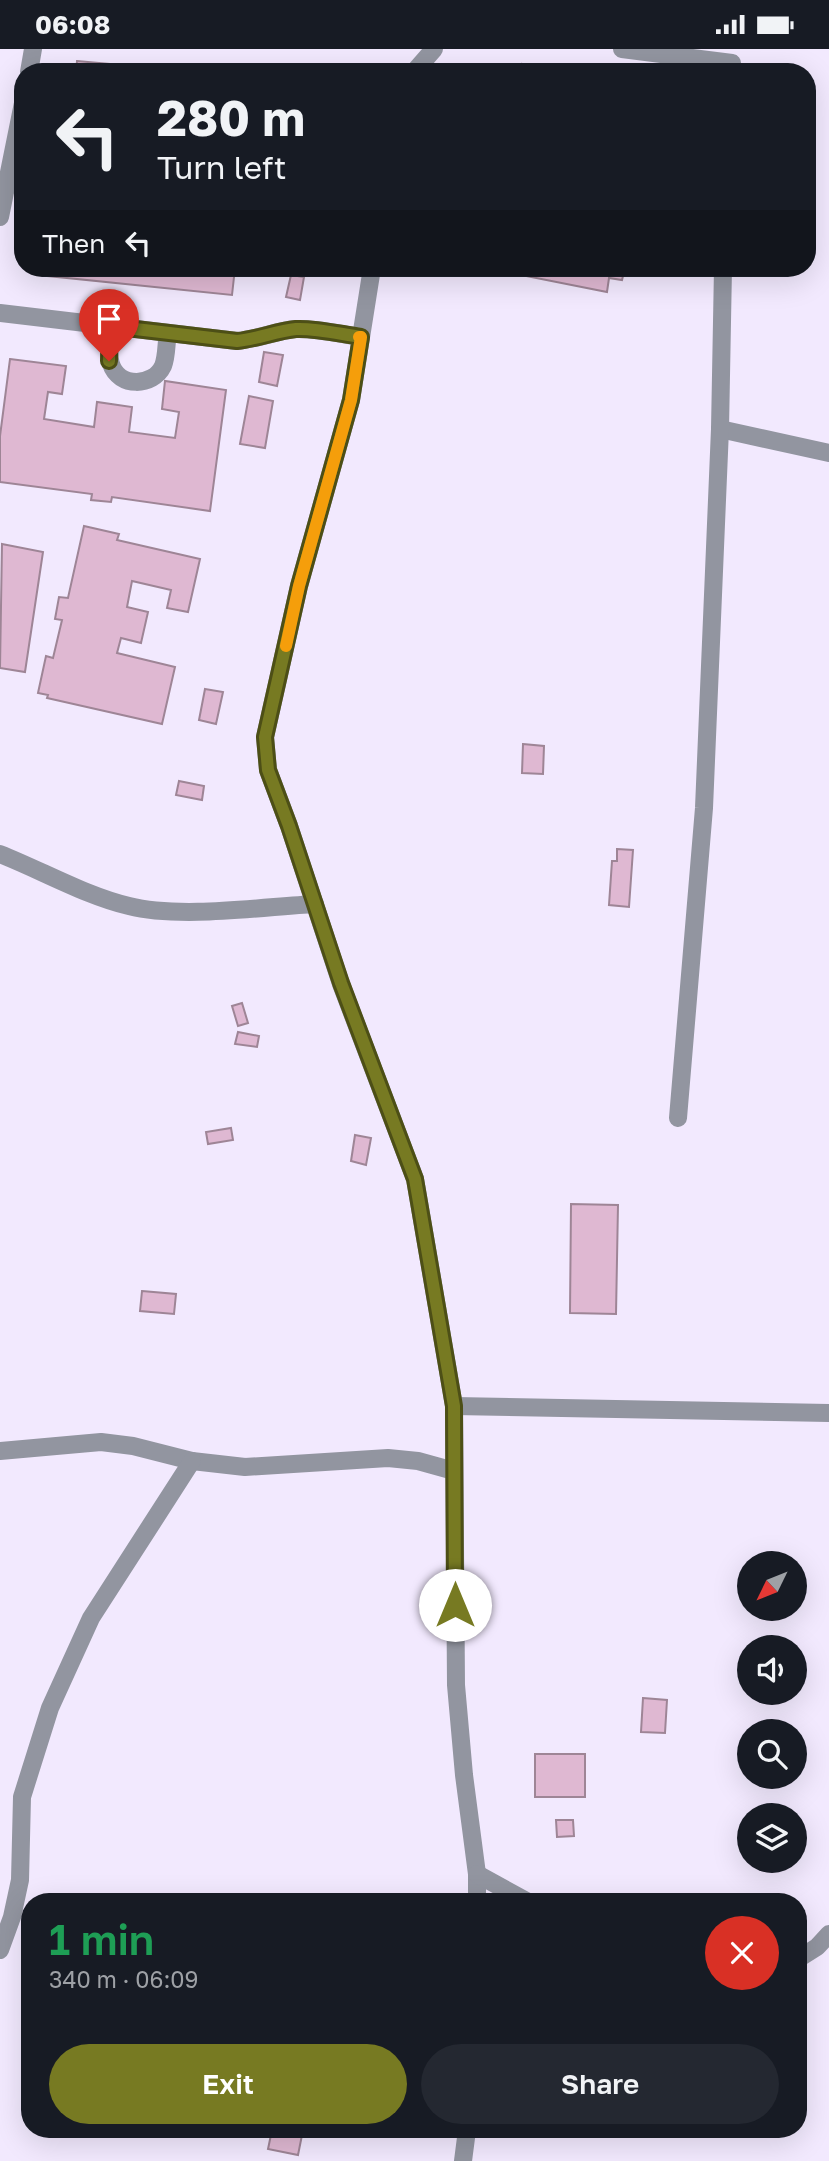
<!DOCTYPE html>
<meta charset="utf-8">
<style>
body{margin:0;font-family:"Golos Text",sans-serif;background:#242831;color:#f1f3f6;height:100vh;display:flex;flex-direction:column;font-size:26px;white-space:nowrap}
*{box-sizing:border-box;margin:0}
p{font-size:23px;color:#9ea1a6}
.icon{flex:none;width:38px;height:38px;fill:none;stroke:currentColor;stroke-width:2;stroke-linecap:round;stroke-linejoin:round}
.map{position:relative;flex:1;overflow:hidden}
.details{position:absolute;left:21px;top:1844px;width:786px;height:245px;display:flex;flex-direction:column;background:#171b24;border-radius:28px;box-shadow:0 7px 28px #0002}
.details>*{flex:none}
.banner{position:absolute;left:14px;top:14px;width:802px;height:214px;border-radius:28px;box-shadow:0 7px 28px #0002;background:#171b24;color:#f1f3f6;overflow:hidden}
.needle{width:46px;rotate:227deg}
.buttons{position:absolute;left:737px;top:1502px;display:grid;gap:14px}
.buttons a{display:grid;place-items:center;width:70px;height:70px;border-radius:50%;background:#171b24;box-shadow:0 7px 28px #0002;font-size:35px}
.pin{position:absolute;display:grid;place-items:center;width:60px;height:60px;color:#fff;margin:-72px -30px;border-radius:50% 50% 50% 0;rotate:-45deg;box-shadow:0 0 7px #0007}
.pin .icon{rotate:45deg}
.me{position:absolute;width:77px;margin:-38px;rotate:0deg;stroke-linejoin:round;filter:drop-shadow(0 0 5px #0008)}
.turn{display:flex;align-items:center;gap:24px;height:147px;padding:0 28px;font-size:32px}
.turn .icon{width:91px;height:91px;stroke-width:2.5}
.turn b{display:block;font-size:49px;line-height:60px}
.then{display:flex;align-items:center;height:66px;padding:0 28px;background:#0003;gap:14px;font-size:26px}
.round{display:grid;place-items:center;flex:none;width:74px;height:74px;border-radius:37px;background:#242831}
.head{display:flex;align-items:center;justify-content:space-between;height:119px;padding:0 28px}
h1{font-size:42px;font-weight:600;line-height:52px;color:#1e9e55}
.action{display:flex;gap:14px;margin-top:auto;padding:14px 28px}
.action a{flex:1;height:80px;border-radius:42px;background:#777a22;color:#fff;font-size:28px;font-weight:600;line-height:80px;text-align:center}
.action a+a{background:#242831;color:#f1f3f6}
.status{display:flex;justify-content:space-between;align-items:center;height:49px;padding:0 35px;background:#171b24;direction:ltr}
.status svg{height:19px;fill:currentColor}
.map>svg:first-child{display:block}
.building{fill:#dfb8d2;stroke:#9e8596;stroke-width:2}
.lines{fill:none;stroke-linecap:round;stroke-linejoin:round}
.minor{stroke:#9295a0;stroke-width:18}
.route-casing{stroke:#4d4f16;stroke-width:18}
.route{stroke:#777a22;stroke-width:12}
.slow{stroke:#f59e0b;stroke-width:12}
</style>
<div class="status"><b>06:08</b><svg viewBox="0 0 49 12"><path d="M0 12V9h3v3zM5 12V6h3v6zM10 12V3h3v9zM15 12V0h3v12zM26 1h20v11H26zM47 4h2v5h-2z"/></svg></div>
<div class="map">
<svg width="829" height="2112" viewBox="0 0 829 2112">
<rect width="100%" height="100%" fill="#f2e9fe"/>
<!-- building -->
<g class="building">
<polygon points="77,12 142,18 141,23 76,23"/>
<polygon points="522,15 533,23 517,23"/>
<polygon points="49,219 235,219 232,246 48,227"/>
<polygon points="517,219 625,219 622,231 609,229 607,243 516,225"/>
<polygon points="291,226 304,228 300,251 286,248"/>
<polygon points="264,303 283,306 277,337 259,333"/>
<polygon points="10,310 66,317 62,345 48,343 44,370 94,378 97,353 132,358 129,383 175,389 179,363 162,360 165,332 226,341 210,462 112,448 111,453 91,451 92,445 0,433 0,387"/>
<polygon points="249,347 273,352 265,399 240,395"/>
<polygon points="84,477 119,485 117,491 200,510 188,563 167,559 171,541 132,532 127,558 148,563 141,594 121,589 117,604 175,618 162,675 47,649 48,646 38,644 46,607 53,609 62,571 55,570 59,548 68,549"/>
<polygon points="2,495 43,503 25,623 0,619"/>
<polygon points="205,640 223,643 216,675 199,671"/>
<polygon points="523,695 544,697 543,725 522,724"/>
<polygon points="179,732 204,737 202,751 176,746"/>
<polygon points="617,800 633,801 629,858 609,856 612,812 617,812"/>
<polygon points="242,954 248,974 238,977 232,957"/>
<polygon points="238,983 259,987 257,998 235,995"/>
<polygon points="231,1079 233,1091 208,1095 206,1083"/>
<polygon points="355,1086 371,1089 366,1116 351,1112"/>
<polygon points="571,1155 618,1156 616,1265 570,1264"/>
<polygon points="142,1242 176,1245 174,1265 140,1262"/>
<polygon points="643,1649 667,1651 665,1684 641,1683"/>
<rect x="535" y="1705" width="50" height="43"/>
<polygon points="556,1771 573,1771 574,1787 557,1788"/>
<polygon points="272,2081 303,2081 298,2106 268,2100"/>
</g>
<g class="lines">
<!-- minor -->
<g class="minor">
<polyline points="622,0 732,14"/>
<polyline points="29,23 33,0"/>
<polyline points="414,23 434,0"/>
<polyline points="0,168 23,54"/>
<polyline points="372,219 351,351 299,537 265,688 268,721 289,777 341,935 415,1130 454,1357 456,1636 464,1726 477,1825 477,1853"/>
<path d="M 0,264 L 237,292 C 258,290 276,282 295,280 C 316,279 340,285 361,288"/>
<path d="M 110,277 C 110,289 107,304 111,315 C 119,339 153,338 163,317 C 167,307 166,294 168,284"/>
<polyline points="720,380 829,404"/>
<path d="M 0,805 C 43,822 84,846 129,857 C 180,870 261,858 315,855"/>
<polyline points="678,1069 704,759 720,380 723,219"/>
<polyline points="454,1357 829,1364"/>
<polyline points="0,1402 101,1393 133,1397 192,1412 245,1418 388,1409 418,1412 454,1422"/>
<polyline points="477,1825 528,1853"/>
<polyline points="0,1901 12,1868 20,1831 22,1748 50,1659 91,1569 192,1412"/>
<polyline points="798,1910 817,1898 829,1885"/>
<polyline points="463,2112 467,2081"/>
</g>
</g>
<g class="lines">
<defs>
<path id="route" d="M 109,312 L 110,277 L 237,292 C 258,290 276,282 296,280 C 316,279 340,285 361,288 L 351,351 L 299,537 L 265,688 L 268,721 L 289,777 L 341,934 L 415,1130 L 454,1357 L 455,1556"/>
</defs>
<!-- route casing -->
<use href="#route" class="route-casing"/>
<!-- route -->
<use href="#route" class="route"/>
<!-- slow -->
<polyline class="slow" points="286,597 299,537 351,351 361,288 359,288"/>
</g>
</svg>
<div class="buttons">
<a><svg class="needle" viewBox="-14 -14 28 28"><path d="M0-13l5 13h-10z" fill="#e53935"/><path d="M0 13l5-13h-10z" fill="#9ea1a6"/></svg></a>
<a><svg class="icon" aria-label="sound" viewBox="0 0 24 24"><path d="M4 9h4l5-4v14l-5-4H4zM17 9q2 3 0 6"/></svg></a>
<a><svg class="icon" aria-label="search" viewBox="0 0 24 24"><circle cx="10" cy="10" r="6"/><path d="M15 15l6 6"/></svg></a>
<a><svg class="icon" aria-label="layers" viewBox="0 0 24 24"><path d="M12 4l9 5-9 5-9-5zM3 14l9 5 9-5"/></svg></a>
</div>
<div class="pin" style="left:109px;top:312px;background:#d93025"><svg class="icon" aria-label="arrive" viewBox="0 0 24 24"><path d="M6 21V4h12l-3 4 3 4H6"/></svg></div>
<svg class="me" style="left:455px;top:1556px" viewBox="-20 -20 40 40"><circle r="19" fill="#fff"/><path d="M0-13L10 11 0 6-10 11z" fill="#777a22"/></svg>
<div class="banner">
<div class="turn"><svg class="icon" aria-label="left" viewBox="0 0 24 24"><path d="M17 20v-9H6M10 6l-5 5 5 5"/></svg><div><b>280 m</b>Turn left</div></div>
<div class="then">Then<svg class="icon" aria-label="left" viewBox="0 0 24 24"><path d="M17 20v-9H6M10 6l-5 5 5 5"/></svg></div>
</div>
<section class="details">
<div class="head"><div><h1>1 min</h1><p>340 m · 06:09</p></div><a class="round" style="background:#d93025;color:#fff"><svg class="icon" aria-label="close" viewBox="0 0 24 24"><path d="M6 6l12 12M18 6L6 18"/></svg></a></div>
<div class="action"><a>Exit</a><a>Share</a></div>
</section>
</div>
